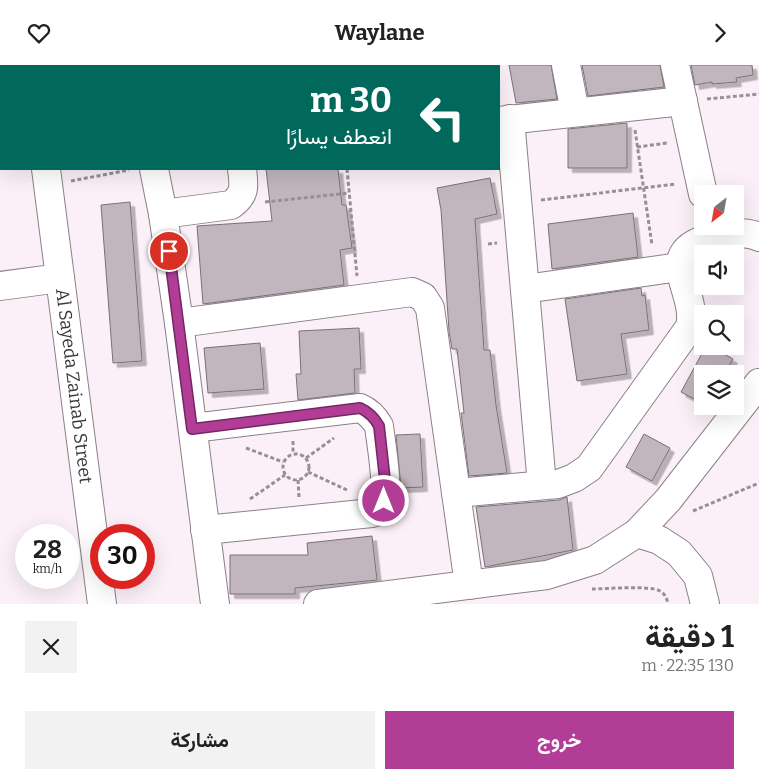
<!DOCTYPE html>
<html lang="ar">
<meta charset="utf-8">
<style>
body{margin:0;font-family:Bitter,Vazirmatn,serif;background:#f2f2f2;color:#222;direction:rtl;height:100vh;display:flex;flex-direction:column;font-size:19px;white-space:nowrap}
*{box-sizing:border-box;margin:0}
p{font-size:16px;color:#767676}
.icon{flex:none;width:28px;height:28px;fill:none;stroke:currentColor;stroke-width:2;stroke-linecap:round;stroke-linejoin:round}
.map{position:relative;height:539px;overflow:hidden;direction:ltr}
.panel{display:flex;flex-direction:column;background:#fff;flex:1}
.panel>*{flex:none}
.guide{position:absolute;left:0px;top:0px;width:500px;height:105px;box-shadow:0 5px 20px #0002;direction:rtl;background:#00695c;color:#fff;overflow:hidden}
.needle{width:32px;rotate:211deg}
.controls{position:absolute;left:694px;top:120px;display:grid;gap:10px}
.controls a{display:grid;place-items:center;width:50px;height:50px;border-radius:0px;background:#fff;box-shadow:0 5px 20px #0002;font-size:25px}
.speed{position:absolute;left:15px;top:459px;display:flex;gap:10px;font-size:25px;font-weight:700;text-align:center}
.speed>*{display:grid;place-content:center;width:65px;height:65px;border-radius:50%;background:#fff;box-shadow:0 5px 20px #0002;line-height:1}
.speed small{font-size:12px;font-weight:400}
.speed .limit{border:8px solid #d22;background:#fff;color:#111}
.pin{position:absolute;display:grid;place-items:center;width:42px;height:42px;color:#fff;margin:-21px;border:2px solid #fff;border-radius:50%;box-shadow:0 1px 5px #0007}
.me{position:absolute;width:55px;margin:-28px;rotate:0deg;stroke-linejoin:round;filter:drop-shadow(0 0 4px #0008)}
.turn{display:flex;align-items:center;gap:18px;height:105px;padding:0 25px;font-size:22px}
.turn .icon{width:65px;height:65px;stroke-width:2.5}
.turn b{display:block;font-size:35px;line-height:42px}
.round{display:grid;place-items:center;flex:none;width:52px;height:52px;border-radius:0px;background:#f2f2f2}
.overview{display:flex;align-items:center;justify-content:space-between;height:85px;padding:0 25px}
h1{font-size:30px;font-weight:700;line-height:38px}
.action{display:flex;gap:10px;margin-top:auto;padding:10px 25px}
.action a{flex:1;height:58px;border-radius:0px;background:#b13d97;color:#fff;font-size:20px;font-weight:700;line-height:58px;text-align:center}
.action a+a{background:#f2f2f2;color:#222}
header{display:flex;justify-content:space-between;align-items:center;height:65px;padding:0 25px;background:#fff;font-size:22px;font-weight:700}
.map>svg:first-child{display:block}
.building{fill:#c1b6bd;stroke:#7a7077;filter:url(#shadow)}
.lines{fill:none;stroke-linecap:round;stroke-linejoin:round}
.minor-casing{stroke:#8b8087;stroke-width:30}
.path{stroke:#978f95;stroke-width:3;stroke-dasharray:4 2.5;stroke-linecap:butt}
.minor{stroke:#fff;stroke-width:28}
.route-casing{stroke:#732862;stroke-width:12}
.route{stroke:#b13d97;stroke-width:9}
.labels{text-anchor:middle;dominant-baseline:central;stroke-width:4;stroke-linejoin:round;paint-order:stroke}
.street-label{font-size:18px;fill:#3b373a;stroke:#fff}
</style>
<header><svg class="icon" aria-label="forward" viewBox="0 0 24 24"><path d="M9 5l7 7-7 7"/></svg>Waylane<svg class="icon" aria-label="heart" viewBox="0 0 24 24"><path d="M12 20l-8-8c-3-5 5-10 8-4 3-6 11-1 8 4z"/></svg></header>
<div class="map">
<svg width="759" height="539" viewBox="0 0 759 539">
<defs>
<filter id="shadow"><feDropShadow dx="4.5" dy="4.5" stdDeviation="0" flood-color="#0004"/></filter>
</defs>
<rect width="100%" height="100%" fill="#fcf0f8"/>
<!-- building -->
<g class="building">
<polygon points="509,0 551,0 557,34 516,38"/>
<polygon points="582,0 660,0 664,22 588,31"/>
<polygon points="691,0 752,0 753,10 736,13 737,17 712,19 712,17 695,20"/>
<polygon points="627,58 627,103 568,103 568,64"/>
<polygon points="266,104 338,104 342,140 346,140 352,183 340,185 344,220 203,239 197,161 272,156"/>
<polygon points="490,113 497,149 475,154 484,285 490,285 496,340 507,408 469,411 461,348 464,348 457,284 452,284 449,266 441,145 437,123"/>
<polygon points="130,137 142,296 113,298 101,140"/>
<polygon points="633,148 638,192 552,204 548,159"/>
<polygon points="641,223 642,231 645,230 649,265 621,269 627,309 577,316 565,234"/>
<polygon points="359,263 361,304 354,304 355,328 298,335 296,309 301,309 299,266"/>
<polygon points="260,278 264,324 208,328 204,283"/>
<polygon points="706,281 710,281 733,294 724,309 702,309 702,338 681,327"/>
<polygon points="420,369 423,422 401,423 396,370"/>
<polygon points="644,369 670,383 652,416 626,402"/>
<polygon points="567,432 573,485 485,502 476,442 559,435"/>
<polygon points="372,471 377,515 295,523 295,529 230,529 230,490 308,490 307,478"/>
</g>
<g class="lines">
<defs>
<g id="minor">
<polyline points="33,0 33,1"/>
<polyline points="136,0 136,1"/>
<polyline points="247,0 247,1"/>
<polyline points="348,0 348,1"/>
<polyline points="469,0 469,1"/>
<polyline points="566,0 575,47"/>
<polyline points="675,0 703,129"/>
<polyline points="510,54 542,420"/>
<polyline points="499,56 683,36"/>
<polyline points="46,104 102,539"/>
<polyline points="154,104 163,149 179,258 215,539"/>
<path d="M 163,149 L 231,140 C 246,129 244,121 242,104"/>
<polyline points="0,221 60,213"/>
<polyline points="525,224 680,202"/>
<polyline points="179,258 412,227 423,232 430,243 469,520"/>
<path d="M 193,363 L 360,343 C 369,347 374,352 379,361 C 381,378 390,428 382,441 C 379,445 376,447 372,448 L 205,465"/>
<path d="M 456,428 L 558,419 L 574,413 L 589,403 L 690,262 C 699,226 651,187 713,172 C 727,168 745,166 759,172"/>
<polyline points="637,468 659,475 679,488 698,511 705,539"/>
<polyline points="318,539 547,510 595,495 637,468 668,435 759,318"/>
</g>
</defs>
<!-- minor casing -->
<use href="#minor" class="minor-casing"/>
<!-- path -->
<g class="path">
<polyline points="707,34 759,29"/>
<polyline points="635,65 652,180"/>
<polyline points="637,82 667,78"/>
<polyline points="347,104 357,211"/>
<polyline points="71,116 129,105"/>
<polyline points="541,135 676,119"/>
<polyline points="265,137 349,128"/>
<polyline points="488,179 497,178"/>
<polyline points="293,376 293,388"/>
<polyline points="246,383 283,397"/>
<circle cx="296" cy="402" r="13"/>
<polyline points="306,393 334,373"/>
<polyline points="308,407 347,425"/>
<polyline points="298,415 299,432"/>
<polyline points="250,434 285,410"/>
<polyline points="693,446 759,418"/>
<path d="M 592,524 C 606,524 650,520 660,526 C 665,529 667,533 668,539"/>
</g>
<!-- minor -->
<use href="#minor" class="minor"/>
</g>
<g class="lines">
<defs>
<path id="route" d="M 169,186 L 192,364 L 360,343 C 369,347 374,352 379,361 L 386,424 L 384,436"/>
</defs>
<!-- route casing -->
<use href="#route" class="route-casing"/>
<!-- route -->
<use href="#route" class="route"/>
</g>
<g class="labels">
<!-- street labels -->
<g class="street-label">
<text transform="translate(74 321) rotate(83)">Al Sayeda Zainab Street</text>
</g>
</g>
</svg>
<div class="controls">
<a><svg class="needle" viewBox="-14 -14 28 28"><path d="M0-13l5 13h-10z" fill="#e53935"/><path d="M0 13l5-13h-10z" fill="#767676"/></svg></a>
<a><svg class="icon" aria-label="sound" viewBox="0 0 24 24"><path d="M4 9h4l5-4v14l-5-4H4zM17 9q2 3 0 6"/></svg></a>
<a><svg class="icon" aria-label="search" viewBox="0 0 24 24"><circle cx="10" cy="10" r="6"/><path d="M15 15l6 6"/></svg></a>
<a><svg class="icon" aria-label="layers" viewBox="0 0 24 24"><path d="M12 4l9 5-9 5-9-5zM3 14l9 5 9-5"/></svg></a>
</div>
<div class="speed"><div>28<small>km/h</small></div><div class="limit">30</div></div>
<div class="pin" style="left:169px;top:186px;background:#d93025"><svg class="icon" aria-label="arrive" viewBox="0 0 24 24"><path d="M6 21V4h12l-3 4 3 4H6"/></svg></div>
<svg class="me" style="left:384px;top:436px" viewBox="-20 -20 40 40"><circle r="17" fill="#b13d97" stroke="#fff" stroke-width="3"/><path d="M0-11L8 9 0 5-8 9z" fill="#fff"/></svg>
<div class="guide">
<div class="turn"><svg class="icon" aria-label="left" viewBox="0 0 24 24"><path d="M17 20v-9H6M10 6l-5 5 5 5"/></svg><div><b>30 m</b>انعطف يسارًا</div></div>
</div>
</div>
<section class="panel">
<div class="overview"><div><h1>1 دقيقة</h1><p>130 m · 22:35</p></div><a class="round"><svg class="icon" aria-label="close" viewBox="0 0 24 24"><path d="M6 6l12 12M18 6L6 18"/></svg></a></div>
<div class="action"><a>خروج</a><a>مشاركة</a></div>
</section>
